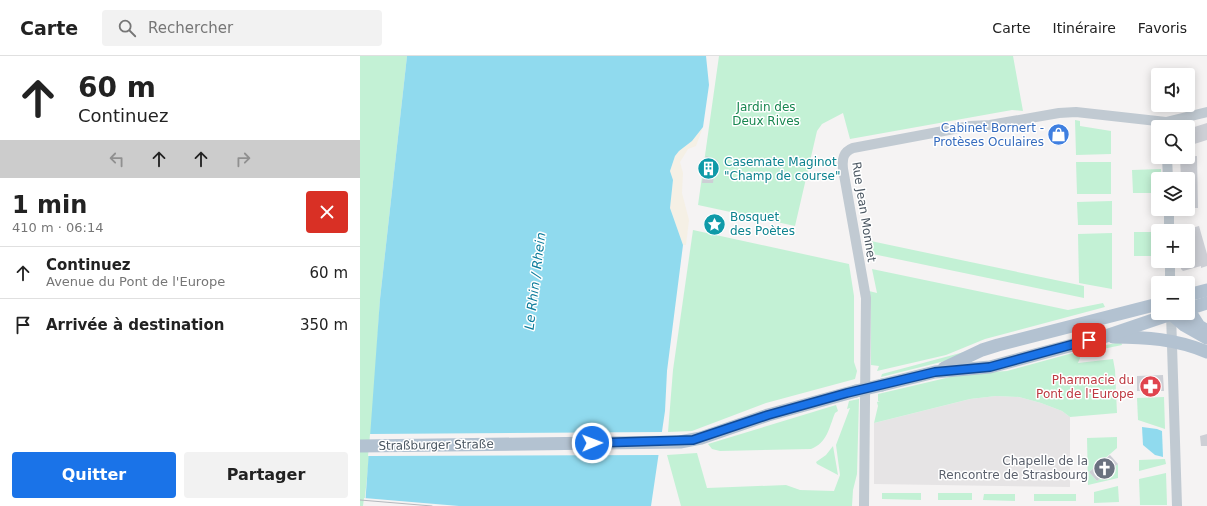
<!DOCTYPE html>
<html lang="fr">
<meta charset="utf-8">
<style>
body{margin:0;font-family:"DejaVu Sans",sans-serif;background:#f2f2f2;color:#222;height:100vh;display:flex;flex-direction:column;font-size:15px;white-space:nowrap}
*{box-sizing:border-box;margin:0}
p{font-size:13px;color:#767676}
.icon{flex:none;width:22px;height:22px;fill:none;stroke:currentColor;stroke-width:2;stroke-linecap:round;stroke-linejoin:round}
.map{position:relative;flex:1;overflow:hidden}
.details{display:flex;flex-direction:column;background:#fff;width:360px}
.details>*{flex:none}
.hud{background:#fff;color:#222;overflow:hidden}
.controls{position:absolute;left:791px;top:12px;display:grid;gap:8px}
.controls a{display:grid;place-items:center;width:44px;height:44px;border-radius:4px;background:#fff;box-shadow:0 2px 10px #0003;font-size:20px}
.pin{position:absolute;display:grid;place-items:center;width:34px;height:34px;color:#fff;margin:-17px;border-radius:8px;box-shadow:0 2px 6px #0006}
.me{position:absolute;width:44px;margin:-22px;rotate:89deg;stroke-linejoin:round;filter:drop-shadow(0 0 3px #0008)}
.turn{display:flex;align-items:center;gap:14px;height:84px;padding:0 12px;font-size:18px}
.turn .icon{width:52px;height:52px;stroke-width:2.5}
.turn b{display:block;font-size:28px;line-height:34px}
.lanes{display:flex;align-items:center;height:38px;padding:0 12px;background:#0003;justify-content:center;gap:20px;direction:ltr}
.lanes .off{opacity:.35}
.round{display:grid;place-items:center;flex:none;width:42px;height:42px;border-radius:4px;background:#f2f2f2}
.summary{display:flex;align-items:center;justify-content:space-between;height:68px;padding:0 12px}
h1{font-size:24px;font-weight:700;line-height:30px}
.action{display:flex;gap:8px;margin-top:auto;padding:8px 12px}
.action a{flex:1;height:46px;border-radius:4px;background:#1a73e8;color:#fff;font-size:16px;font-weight:700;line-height:46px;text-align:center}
.action a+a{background:#f2f2f2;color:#222}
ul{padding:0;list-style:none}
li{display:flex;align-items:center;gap:12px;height:52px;padding:0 12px;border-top:1px solid #e0e0e0}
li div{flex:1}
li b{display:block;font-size:15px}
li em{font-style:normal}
header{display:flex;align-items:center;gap:24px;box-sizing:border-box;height:56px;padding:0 20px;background:#fff;border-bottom:1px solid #e0e0e0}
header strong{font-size:19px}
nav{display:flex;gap:22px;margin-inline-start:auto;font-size:14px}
.search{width:280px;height:36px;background:#f2f2f2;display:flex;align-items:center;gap:10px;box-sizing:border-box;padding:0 14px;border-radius:4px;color:#767676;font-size:15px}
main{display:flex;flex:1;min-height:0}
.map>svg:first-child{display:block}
.education{fill:#e6e4e5}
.green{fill:#c3f1d5}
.sand{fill:#f5f0e5}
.water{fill:#90daee}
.pier{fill:#f5f3f3}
.building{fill:#cdcfd5}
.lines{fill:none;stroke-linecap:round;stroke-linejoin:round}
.minor{stroke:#c1cad2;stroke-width:10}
.major{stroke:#b3c2d1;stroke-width:13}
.tram{stroke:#b5b8bd;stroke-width:1}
.major-bridge{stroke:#b3c2d1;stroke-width:13}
.route-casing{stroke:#114b97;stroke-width:10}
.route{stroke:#1a73e8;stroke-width:7}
.labels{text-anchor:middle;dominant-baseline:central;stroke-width:3;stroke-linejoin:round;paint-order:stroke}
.park-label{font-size:12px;fill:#17864f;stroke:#fff}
.shop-label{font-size:12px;fill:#366cbe;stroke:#fff;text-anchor:end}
.culture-label{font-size:12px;fill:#0d838f;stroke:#fff;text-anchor:start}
.street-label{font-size:12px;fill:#4a5661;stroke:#fff}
.health-label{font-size:12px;fill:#be3a42;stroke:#fff;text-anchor:end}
.worship-label{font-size:12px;fill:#5b616d;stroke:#fff;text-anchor:end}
.water-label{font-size:13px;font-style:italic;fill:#0c7c9b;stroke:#fff}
</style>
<header>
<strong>Carte</strong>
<div class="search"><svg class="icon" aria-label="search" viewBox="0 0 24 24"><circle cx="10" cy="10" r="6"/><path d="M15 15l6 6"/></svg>Rechercher</div>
<nav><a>Carte</a><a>Itinéraire</a><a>Favoris</a></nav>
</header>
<main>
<section class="details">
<div class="hud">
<div class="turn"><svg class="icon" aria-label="ahead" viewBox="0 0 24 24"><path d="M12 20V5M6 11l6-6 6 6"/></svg><div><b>60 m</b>Continuez</div></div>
<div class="lanes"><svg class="icon off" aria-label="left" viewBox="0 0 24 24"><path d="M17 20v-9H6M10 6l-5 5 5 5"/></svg><svg class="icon" aria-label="ahead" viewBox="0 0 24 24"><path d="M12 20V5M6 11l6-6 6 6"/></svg><svg class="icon" aria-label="ahead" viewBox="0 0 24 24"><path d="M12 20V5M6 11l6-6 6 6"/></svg><svg class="icon off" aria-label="right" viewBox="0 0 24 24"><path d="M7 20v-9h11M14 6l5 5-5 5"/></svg></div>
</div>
<div class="summary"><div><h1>1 min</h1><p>410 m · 06:14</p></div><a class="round" style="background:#d93025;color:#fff"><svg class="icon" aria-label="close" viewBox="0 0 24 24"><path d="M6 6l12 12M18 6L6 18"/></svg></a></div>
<ul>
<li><svg class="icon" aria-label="ahead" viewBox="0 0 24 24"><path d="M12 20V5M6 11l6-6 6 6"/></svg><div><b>Continuez</b><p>Avenue du Pont de l'Europe</p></div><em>60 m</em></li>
<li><svg class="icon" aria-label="arrive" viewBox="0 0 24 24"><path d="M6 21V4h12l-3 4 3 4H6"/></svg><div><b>Arrivée à destination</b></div><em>350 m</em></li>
</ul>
<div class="action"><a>Quitter</a><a>Partager</a></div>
</section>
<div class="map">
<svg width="847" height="450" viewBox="0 0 847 450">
<rect width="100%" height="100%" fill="#f5f3f3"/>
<!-- education -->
<polygon class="education" points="636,340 659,341 681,347 702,355 710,361 710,431 514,428 514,367 610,343"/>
<!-- green -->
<g class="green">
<polygon points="0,0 47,0 20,243 12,375 4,450 0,450"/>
<polygon points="359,0 653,0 663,55 652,54 490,83 483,57 462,68 457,75 435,170 338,149"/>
<polygon points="715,64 720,65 720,70 751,75 751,98 716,99"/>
<polygon points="716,106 751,106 751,138 717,138"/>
<polygon points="801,113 801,123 798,123 798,137 773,137 772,114"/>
<polygon points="752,145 752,169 718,169 717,146"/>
<polygon points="333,174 489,208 494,240 494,306 497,315 495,323 406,347 332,375 308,376 313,314"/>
<rect x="774" y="176" width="24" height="24"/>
<polygon points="752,177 752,233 719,227 718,178"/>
<polygon points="506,184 724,230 724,242 508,197"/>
<polygon points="512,213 708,254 743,247 745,251 625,283 586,299 517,315 519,310 511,309 511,255 509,235 517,237"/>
<polygon points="761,286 762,289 719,298 720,302 718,307 753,303 755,314 757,357 710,361 702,355 681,347 659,341 636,340 610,343 514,367 518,350 517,346 520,345 518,345 518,338 603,318 647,315 731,292"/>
<polygon points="604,296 593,303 521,321 522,318"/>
<polygon points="804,341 805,373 778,364 777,342"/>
<polygon points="499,343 497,418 493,434 492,450 321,450 307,399 337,397 347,432 426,429 440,434 474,435 480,419 476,389 490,352 487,353 489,345"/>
<path d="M 476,349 L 478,355 L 475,357 C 469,372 467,387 451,393 L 360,395 L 352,393 L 348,388 Z"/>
<polygon points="757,381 757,392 729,416 737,425 758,408 758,422 728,429 727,382"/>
<polygon points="473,390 478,419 457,408 456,406 466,399"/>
<polygon points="805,403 806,408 779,415 779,404"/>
<polygon points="806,417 807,449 780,449 779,423"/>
<polygon points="758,430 759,446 734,447 734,436"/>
<polygon points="522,437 561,437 561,444 522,443"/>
<rect x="578" y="437" width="34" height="7"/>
<polygon points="624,438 655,438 655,445 623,444"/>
<rect x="674" y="438" width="42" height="7"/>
</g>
<!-- sand -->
<polygon class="sand" points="343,71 336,90 328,93 320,106 323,117 322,137 329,164 326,189 323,189 310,152 313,125 310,115 315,100 319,95 332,85"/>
<!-- water -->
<g class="water">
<polygon points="47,0 346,0 349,29 343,71 332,85 319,95 315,100 310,115 313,124 310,152 323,189 307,315 305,355 291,450 5,450 20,243"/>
<polygon points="782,371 797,373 802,375 803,401 795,399 783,389"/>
</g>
<!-- pier -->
<g class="pier">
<polygon points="303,376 299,399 8,400 10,378"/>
<polygon points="4,442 99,450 3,450"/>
</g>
<!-- building -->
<g class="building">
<polygon points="847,67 847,84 828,90 828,73"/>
<polygon points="346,100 357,104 360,112 355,111 353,127 342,127"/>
<polygon points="837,100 838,152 828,152 828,123 821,123 820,101"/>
<polygon points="839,170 847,198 847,210 841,212 841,210 823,215 821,213 821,205 828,205 828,173"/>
<polygon points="803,319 804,335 777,335 777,320"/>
<polygon points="847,378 847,390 841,390 840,380"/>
<polygon points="750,399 758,408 737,425 729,416"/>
</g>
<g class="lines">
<!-- minor -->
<g class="minor">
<polyline points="807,101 808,123"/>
<polyline points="809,153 809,175"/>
<polyline points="810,227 810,205"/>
<polyline points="811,257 817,450"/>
<path d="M 504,450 L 506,242 L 483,113 C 482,103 483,96 493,92 L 610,70 L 630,69 L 699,57 L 716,56 L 806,66 L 847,56"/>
</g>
<!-- major -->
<g class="major">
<polyline points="828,239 847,234"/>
<polyline points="828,253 839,270 847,275"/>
<polyline points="828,253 847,247"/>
<polyline points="810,257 824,269 847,282"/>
<path d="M 753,281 C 786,281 816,283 847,296"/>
<polyline points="584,312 622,294 638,289 798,248"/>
<polyline points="522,329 575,316 630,311 743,281 814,257"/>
<polyline points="0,390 320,386 341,382 408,359 496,335"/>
</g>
<!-- tram -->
<polyline class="tram" points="0,444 72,450"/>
<!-- major-bridge -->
<polyline class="major-bridge" points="496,335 522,329"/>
</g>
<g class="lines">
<defs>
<polyline id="route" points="232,387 333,384 408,359 487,337 575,316 630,311 729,284"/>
</defs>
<!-- route casing -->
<use href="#route" class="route-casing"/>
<!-- route -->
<use href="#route" class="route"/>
</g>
<!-- icons -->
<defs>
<symbol id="shop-disc" viewBox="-11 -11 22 22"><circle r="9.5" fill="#3f7fe0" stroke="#fff"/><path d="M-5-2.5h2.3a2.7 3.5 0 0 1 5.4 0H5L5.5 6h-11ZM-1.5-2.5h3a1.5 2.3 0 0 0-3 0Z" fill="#fff"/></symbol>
<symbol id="building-disc" viewBox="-11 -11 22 22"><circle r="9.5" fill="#0f9aa8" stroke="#fff"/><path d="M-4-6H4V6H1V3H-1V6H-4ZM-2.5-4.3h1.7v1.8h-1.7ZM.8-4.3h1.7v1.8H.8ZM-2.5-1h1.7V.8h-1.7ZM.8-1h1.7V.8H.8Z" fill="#fff"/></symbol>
<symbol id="sight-disc" viewBox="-11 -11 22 22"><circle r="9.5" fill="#0f9aa8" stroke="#fff"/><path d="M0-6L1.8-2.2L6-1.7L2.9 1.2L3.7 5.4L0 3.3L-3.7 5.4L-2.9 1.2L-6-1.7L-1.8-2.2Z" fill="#fff"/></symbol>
<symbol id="pharmacy-disc" viewBox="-11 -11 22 22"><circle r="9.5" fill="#e0444e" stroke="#fff"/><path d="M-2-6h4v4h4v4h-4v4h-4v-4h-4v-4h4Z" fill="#fff"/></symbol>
<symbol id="church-disc" viewBox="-11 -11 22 22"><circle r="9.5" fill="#6b7280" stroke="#fff"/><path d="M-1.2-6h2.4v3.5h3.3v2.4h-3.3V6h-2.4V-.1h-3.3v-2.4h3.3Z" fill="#fff"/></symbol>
</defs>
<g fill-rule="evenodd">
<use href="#shop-disc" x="686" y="66" width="25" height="25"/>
<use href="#building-disc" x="336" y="100" width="25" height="25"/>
<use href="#sight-disc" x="342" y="156" width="25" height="25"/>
<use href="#pharmacy-disc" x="778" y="318" width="25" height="25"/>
<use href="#church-disc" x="732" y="400" width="25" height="25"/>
</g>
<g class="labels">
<!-- park labels -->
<g class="park-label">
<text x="406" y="51">Jardin des<tspan x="406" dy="14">Deux Rives</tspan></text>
</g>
<!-- shop labels -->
<g class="shop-label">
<text x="684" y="72">Cabinet Bornert -<tspan x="684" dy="14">Protèses Oculaires</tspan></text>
</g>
<!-- culture labels -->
<g class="culture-label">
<text x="364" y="106">Casemate Maginot<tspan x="364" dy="14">"Champ de course"</tspan></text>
<text x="370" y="161">Bosquet<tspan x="370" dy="14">des Poètes</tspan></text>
</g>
<!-- street labels -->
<g class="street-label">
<text transform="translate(504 156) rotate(81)">Rue Jean Monnet</text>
<text transform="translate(76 389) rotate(-1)">Straßburger Straße</text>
</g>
<!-- health labels -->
<g class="health-label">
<text x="774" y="324">Pharmacie du<tspan x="774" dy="14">Pont de l'Europe</tspan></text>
</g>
<!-- worship labels -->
<g class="worship-label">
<text x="728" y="405">Chapelle de la<tspan x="728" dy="14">Rencontre de Strasbourg</tspan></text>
</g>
<!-- water labels -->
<g class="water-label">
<text transform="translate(175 225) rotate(-83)">Le Rhin / Rhein</text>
</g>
</g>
</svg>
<div class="controls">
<a><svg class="icon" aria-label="sound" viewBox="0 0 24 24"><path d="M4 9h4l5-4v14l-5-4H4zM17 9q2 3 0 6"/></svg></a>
<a><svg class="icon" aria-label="search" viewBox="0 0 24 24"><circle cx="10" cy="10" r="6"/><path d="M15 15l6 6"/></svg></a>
<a><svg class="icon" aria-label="layers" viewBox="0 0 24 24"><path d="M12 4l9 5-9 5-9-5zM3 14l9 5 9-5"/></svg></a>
<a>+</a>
<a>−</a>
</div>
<div class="pin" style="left:729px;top:284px;background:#d93025"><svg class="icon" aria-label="arrive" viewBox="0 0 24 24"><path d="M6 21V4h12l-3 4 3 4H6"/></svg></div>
<svg class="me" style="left:232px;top:387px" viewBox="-20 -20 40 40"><circle r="17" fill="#1a73e8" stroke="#fff" stroke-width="3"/><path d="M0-11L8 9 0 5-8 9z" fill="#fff"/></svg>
</div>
</main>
